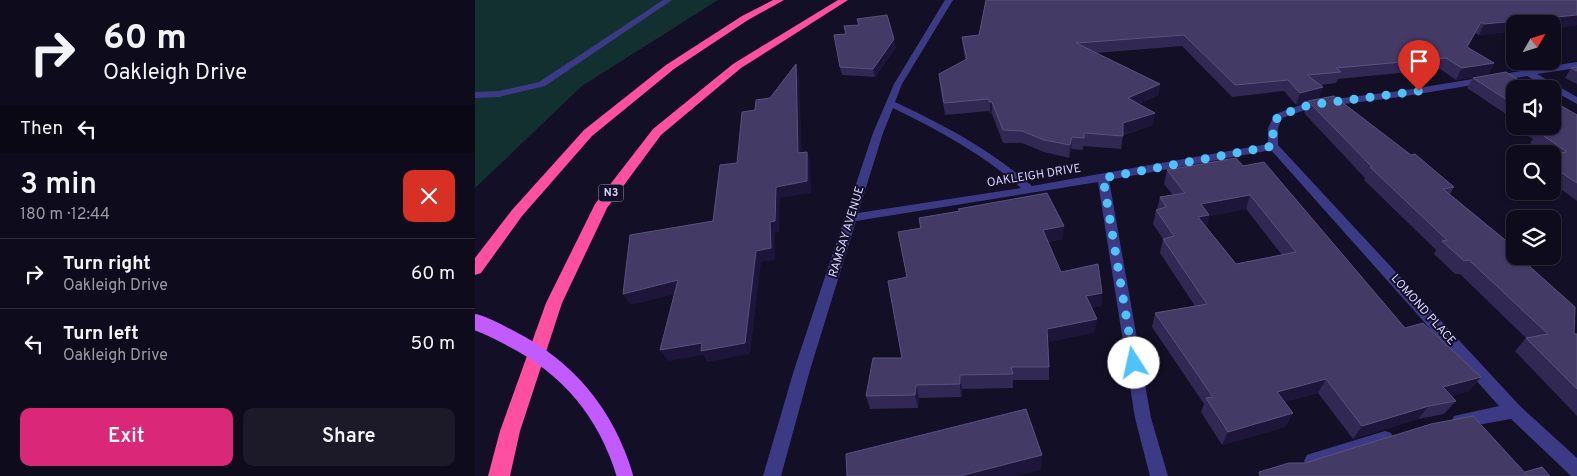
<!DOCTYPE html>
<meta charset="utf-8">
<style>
body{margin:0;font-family:Overpass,sans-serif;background:#1c1929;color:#f1f3f6;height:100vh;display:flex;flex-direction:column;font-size:19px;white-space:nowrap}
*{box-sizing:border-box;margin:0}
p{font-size:16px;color:#9b9ba3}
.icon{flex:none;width:28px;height:28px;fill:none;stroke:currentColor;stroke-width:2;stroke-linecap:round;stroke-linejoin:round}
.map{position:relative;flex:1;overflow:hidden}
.panel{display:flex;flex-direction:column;background:#0e0b1c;width:475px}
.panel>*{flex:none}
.guide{background:#0e0b1c;color:#f1f3f6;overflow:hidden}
.needle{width:32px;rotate:51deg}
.fabs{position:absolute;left:1031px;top:15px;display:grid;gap:10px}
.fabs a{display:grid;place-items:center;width:55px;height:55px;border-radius:10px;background:#0e0b1c;box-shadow:0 1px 4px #0004,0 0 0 1px #2e2b3b;font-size:25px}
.pin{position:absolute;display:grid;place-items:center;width:42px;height:42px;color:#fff;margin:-51px -21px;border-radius:50% 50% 50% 0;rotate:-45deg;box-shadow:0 0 5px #0007}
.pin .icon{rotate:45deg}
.me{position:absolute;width:55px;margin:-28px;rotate:350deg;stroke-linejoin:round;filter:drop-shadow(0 0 4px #0008)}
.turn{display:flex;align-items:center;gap:18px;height:105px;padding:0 20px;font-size:22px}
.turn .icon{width:65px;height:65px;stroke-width:2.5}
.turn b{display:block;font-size:35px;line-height:42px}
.then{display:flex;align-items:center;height:48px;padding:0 20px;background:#0003;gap:10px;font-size:19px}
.round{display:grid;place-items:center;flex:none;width:52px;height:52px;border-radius:10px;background:#1c1929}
.head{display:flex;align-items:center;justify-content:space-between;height:85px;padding:0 20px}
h1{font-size:30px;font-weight:600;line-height:38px}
.cta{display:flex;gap:10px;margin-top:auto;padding:10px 20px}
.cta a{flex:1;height:58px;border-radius:10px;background:#db2777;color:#fff;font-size:20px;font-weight:600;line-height:58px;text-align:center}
.cta a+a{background:#1c1929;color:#f1f3f6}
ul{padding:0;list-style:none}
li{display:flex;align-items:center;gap:15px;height:70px;padding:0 20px;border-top:1px solid #2e2b3b}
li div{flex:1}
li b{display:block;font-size:19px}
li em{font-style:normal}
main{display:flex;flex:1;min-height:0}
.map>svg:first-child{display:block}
.green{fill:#12302f}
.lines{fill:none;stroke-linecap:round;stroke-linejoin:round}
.minor{fill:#3d3a85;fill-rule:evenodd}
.highway{fill:#ff4fa3;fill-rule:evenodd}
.major-bridge{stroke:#c25bff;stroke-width:16}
.wall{fill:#312854;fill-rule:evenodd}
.shaded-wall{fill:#1d163a}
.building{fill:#433a66;stroke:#5a527e;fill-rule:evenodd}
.route{stroke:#4fc3f7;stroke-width:9;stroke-dasharray:0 16.2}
.labels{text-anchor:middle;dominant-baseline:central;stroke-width:4;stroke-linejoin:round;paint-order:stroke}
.shield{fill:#130f26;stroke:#9e99be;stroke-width:1}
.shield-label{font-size:11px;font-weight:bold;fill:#d9d4ff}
.street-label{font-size:12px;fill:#d9d4ff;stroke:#130f26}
</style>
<main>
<section class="panel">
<div class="guide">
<div class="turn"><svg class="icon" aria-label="right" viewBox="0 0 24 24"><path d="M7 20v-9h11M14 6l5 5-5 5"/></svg><div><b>60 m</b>Oakleigh Drive</div></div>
<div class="then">Then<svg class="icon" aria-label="left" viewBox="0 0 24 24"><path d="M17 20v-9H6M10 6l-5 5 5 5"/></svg></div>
</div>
<div class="head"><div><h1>3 min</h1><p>180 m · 12:44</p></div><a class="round" style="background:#d93025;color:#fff"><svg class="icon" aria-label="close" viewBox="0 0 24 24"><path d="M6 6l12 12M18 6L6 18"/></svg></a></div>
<ul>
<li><svg class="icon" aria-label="right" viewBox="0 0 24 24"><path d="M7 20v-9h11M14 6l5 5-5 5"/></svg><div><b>Turn right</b><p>Oakleigh Drive</p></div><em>60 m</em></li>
<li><svg class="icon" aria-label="left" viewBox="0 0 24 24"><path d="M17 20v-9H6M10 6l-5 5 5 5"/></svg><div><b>Turn left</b><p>Oakleigh Drive</p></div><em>50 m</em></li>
</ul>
<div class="cta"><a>Exit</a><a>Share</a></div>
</section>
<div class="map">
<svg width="1102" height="476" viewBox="0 0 1102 476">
<rect width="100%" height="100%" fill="#130f26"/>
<!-- green -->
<polygon class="green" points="0,0 243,0 107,86 0,188"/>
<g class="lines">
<!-- minor -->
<g class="minor">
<polygon points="188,0 197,0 70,86 24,97 0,98 0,92 24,91 64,82"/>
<path d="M 470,0 L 478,0 L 427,84 L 420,102 C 469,125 516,150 557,186 L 793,144 L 793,128 L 800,114 L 834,102 L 925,91 L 1102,62 L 1102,68 L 1062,74 L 1102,97 L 1102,104 L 1052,76 L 925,97 L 836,108 L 807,118 L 803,128 L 803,145 L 1045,406 L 1102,458 L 1102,476 L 1096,476 L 1036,419 L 985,428 L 979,426 L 977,421 L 979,416 L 1024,406 L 796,150 L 634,180 L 676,418 L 693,476 L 675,476 L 660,418 L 623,182 L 381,221 L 335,370 L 306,476 L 288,476 L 319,370 L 398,133 L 419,84 ZM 418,108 C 463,130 508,154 546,188 L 383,213 L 408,133 Z"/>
<polygon points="910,431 916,433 919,439 916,445 910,447 838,469 832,467 829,461 832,455 838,453"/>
</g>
<!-- highway -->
<g class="highway">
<polygon points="298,0 309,0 273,20 199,69 117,136 47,216 6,273 0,275 0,258 37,210 109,130 191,65 267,16"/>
<polygon points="363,0 373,0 266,68 186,135 132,208 87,303 45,431 35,476 13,476 25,431 71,303 120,204 178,129 258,64"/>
</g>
<!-- major-bridge -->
<path class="major-bridge" d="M 0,322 C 13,326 24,332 35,338 C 94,368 131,413 150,476"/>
</g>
<!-- wall -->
<g class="wall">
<polygon points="1102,0 1102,25 1078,28 1078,24 1040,24 1040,31 1004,35 1000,33 992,47 1019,63 1013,75 981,80 965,69 863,79 861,83 846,85 844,99 936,155 979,187 975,194 1040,248 1040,256 1099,334 1102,334 1102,416 1040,351 1051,338 985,274 980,274 959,254 961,250 889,180 890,178 829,113 832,102 821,105 809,91 757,97 707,46 621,53 685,84 683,95 664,104 678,125 648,135 646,149 608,146 608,150 596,149 594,158 569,152 547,143 528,143 517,114 515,114 514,111 470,115 465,86 464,74 490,60 488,48 487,37"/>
<polygon points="382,19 421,47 400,77 367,75 365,67 371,34 383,25"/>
<polygon points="1102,67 1102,84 1090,78 1096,68"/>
<polygon points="998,78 1040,89 1040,120 992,88"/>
<polygon points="1102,115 1102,201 1078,183 1078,154 1071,154 1055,143 1058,139 1047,132 1050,127 1049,126 1078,126"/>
<path d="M 768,166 L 930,328 L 1006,377 L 994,391 L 976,396 L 981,401 L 969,414 L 943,419 L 878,439 L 843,393 L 809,402 L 818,413 L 810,427 L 747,445 L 726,412 L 729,404 L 677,327 L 680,313 L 720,306 L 685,253 L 688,239 L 678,224 L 681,210 L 682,210 L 685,197 L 698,195 L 689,184 L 692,170 ZM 771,209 L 807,255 L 761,264 L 731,227 L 734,216 Z"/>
<polygon points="483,209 588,239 573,242 586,272 627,293 626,306 617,308 620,332 573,342 574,367 574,380 538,380 538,388 487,389 486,397 444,398 443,408 395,409 391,396 427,358 432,277 445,228 444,218 484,211"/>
</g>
<!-- shaded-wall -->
<g class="shaded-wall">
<polygon points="1102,15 1102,25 1078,28 1078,24 1040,24 1040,31 1004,35 1009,24"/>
<polygon points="419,39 421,47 400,77 398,69"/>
<polygon points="1019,63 1013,75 981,80 987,68"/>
<polygon points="321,64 324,74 327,164 323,153"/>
<polygon points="685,84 683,95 651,111 653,98"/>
<polygon points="848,87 844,99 833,101 832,102 821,105 825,93"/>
<rect x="515" y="102" width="2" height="12"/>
<polygon points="680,113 678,125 646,135 648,123"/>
<polygon points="597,137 596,149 594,158 595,145"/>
<polygon points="332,152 335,163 336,193 305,198 304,232 300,233 300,260 286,262 275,354 232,362 228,355 193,361 185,350 281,251 295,222 301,187"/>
<polygon points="775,195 771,209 734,216 731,229 720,231 726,204"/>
<polygon points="589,226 588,239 567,243 568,230"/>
<polygon points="203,280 209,292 156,305 148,294"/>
<polygon points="627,293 626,306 609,310 611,296"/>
<polygon points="622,319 620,332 571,343 572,329"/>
<polygon points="485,375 487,389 486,397 485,384"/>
<polygon points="1006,377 994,391 957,401 968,387"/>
<polygon points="851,379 843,393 795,406 802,392"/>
<polygon points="441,385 444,398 443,408 440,395"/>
<polygon points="954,406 943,419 878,439 887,426"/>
<polygon points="818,413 810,427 747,445 753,432"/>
<polygon points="567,455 566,470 541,476 485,476"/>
</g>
<!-- building -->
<g class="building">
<polygon points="511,0 1102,0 1102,15 1009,24 1006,22 992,47 1019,63 987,68 971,58 861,68 866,72 832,75 848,87 825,93 813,80 760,85 709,35 601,43 685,84 653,98 680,113 648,123 648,136 609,133 609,138 597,137 595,145 569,140 547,131 528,130 517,102 515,102 513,99 469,103 464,74 492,59 487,37 504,35"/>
<polygon points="412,15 419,39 398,69 365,67 359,35 371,34 369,26 384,25 382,19"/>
<polygon points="321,64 323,153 332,152 332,181 301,187 300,221 295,222 296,248 281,251 270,343 226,351 227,343 185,350 203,280 148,294 155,235 238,221 245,165 262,163 267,112 280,110 281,100 295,98"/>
<polygon points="1102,67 1102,71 1096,68"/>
<polygon points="1031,72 1058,89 1040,89 1040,105 998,78"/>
<polygon points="859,96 936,155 940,154 979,187 968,189 1040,248 1040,252 1039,253 1040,254 1040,256 1043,256 1100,307 1099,334 1102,334 1102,389 1051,338 1073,334 994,260 989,261 967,241 972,240 895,167 897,167 833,101"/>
<polygon points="1078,101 1102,115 1102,183 1078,167 1077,154 1092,152 1063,132 1070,131 1062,126 1078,126"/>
<path d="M 761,158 L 768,166 L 789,162 L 930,328 L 948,323 L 1006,377 L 968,387 L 981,401 L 954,406 L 887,426 L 851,379 L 802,392 L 818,413 L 753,432 L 731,398 L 738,397 L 680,313 L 732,304 L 688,239 L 699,236 L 681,210 L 691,207 L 685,197 L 710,193 L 692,170 ZM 775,195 L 821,252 L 761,264 L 723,217 L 734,215 L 726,204 Z"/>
<polygon points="572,193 589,226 568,230 586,272 623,264 627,293 611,296 622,319 572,329 574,367 536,367 538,374 485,375 485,384 441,385 440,395 391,396 398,358 427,358 413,281 432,277 423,232 446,228 444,218 485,211 483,209"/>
<polygon points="551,409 567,455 485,476 372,476 371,454"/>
<polygon points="998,416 1053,476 785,476 784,472 814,463 830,463 956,424"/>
<polygon points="1067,467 1075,476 1053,476 1050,472"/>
</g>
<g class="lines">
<!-- route -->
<polyline class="route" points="659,363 628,178 798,146 798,128 803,116 834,105 944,91"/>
</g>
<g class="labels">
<!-- shield labels -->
<rect class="shield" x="123.5" y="184.5" width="25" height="17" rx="4"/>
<g class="shield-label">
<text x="136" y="193">N3</text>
</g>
<!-- street labels -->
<g class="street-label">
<text transform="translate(559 176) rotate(-9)">OAKLEIGH DRIVE</text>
<text transform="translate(372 232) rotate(-73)">RAMSAY AVENUE</text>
<text transform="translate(948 310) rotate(48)">LOMOND PLACE</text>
</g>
</g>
</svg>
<div class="fabs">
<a><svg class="needle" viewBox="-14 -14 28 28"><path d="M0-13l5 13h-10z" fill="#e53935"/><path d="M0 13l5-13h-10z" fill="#9b9ba3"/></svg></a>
<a><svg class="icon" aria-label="sound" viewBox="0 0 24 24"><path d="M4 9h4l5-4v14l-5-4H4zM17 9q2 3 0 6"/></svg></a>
<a><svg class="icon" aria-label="search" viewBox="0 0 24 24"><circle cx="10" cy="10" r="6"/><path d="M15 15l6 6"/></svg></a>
<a><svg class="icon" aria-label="layers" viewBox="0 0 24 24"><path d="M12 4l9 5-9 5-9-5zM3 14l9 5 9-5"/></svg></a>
</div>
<div class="pin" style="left:944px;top:91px;background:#d93025"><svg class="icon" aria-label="arrive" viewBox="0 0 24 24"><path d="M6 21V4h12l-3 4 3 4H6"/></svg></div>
<svg class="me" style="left:659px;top:363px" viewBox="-20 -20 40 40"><circle r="19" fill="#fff"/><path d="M0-13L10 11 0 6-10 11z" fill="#4fc3f7"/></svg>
</div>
</main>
